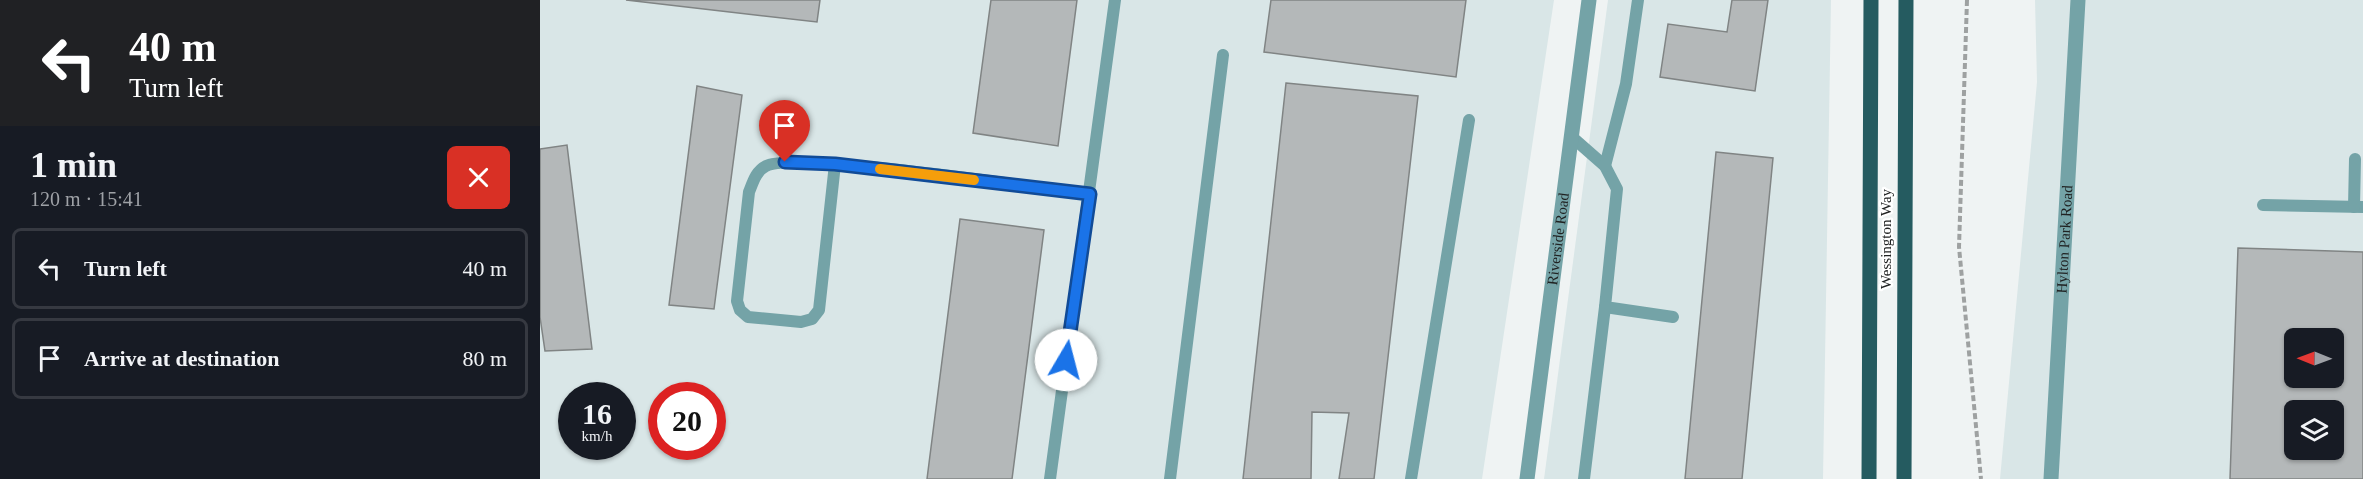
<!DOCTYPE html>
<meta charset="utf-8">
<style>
body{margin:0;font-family:Georgia,serif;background:#242831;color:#f1f3f6;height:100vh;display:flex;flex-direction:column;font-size:22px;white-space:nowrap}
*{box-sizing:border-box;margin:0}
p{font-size:20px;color:#9ea1a6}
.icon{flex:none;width:33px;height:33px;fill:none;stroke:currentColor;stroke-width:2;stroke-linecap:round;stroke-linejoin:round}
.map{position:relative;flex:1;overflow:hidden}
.sheet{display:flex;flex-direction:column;background:#171b24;width:540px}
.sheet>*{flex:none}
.top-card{background:#202124;color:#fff;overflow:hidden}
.needle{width:39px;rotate:271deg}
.tools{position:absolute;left:1744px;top:328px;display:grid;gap:12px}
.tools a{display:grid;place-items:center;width:60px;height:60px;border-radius:9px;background:#171b24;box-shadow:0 2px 4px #0004;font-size:30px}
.speed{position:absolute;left:18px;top:382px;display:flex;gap:12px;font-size:30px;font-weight:700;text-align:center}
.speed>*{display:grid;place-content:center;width:78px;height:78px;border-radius:50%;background:#171b24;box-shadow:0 2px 4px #0004;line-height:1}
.speed small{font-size:15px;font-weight:400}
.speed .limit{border:9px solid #d22;background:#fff;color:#111}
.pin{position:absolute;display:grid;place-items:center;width:51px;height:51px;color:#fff;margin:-62px -26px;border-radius:50% 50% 50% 0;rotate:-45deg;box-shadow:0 0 6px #0007}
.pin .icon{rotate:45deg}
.me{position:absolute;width:66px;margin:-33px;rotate:8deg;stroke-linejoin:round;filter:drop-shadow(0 0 4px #0008)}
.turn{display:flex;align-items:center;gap:21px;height:126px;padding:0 30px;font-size:27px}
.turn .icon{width:78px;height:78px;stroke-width:2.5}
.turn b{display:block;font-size:42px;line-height:51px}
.round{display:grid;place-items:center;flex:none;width:63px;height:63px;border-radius:9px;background:#242831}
.headline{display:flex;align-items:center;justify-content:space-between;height:102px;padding:0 30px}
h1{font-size:36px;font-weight:700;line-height:45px}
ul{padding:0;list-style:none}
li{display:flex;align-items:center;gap:18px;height:81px;margin:0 12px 9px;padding:0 18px;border:3px solid #363941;border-radius:9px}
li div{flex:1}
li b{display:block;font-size:22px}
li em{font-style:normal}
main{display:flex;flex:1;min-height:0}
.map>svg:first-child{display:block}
.built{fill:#d9e6e7;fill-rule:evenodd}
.building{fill:#b4b8b9;stroke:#808484;stroke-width:1.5;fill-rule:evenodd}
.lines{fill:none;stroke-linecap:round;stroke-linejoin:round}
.path{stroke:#9ea1a1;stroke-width:4;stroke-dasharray:6 3;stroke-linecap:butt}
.service{stroke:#74a3a7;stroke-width:12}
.minor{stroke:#74a3a7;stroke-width:15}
.primary{stroke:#255b60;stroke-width:15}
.route-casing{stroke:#114b97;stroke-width:15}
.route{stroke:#1a73e8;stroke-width:10}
.slow{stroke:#f59e0b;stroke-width:10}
.labels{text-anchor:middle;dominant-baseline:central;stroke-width:4.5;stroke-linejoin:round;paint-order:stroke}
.street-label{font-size:15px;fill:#202222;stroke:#fff}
</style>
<main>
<section class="sheet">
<div class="top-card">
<div class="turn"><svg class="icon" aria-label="left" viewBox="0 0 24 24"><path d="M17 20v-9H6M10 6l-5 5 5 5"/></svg><div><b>40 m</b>Turn left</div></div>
</div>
<div class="headline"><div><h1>1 min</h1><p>120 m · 15:41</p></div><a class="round" style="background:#d93025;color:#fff"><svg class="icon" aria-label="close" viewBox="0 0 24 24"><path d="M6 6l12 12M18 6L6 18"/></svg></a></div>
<ul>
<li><svg class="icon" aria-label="left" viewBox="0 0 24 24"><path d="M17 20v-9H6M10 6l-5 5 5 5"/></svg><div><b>Turn left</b></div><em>40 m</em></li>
<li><svg class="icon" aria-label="arrive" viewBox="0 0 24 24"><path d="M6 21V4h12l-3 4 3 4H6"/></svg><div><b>Arrive at destination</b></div><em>80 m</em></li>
</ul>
</section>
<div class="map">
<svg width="1823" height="479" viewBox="0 0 1823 479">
<rect width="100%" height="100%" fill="#eff3f3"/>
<!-- built -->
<g class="built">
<path d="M 0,0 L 1014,0 L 942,479 L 0,479 ZM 32,396 L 82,396 L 82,447 L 32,447 ZM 122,396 L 172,396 L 172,447 L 122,447 Z"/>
<polygon points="1068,0 1291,0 1283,479 1004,479"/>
<path d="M 1495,0 L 1823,0 L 1823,479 L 1460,479 L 1497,82 ZM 1755,339 L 1794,339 L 1794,378 L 1755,378 ZM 1755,411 L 1794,411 L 1794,450 L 1755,450 Z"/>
</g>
<!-- building -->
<g class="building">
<polygon points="86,0 280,0 277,22"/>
<polygon points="451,0 537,0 518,146 433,133"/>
<polygon points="731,0 926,0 916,77 724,52"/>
<polygon points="1192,0 1228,0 1215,91 1120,77 1128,24 1187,32"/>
<polygon points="746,83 878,96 834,479 799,479 809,413 772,412 771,479 703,479"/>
<polygon points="157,86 202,95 174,309 129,305"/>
<polygon points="27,145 52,349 5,351 0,317 0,149"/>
<polygon points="1176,152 1233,158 1202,479 1145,479"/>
<polygon points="420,219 504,230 472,479 387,479"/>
<path d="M 1698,248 L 1823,252 L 1823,479 L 1690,479 ZM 1755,339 L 1794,339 L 1794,378 L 1755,378 ZM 1755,411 L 1794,411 L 1794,450 L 1755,450 Z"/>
</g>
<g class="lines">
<!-- path -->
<polyline class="path" points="1427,0 1419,247 1441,479"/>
<!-- service -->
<g class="service">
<polyline points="1032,137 1065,166 1077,189 1065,307 1133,317"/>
<path d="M 295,164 L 279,310 L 272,319 L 261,322 L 208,317 L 200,310 L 197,301 L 209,192 C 213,182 216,171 226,166 C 253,151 503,189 550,194"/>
<polyline points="1065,166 1086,84 1098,0"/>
<polyline points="1723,205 1823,207"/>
<polyline points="1814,207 1815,159"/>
<polyline points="510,479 575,0"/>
<polyline points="630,479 683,55"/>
<polyline points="871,479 929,120"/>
<polyline points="1044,479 1065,307"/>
</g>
<!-- minor -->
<g class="minor">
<path id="s1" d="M 987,479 L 1049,0"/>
<path id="s2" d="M 1511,479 L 1538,0"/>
</g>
<!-- primary -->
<g class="primary">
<polyline points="1329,479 1331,0"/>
<polyline points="1364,479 1366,0"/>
</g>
</g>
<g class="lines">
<defs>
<polyline id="route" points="245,162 295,164 550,194 526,360"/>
</defs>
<!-- route casing -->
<use href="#route" class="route-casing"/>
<!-- route -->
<use href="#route" class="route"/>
<!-- slow -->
<polyline class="slow" points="340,169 434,180"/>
</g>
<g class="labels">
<!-- street labels -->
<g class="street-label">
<text transform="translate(1346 239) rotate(-90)">Wessington Way</text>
<text stroke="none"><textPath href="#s2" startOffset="240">Hylton Park Road</textPath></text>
<text stroke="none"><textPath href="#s1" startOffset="242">Riverside Road</textPath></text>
</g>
</g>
</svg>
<div class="tools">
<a><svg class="needle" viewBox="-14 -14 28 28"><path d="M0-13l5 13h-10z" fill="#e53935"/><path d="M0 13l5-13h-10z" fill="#9ea1a6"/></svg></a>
<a><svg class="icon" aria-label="layers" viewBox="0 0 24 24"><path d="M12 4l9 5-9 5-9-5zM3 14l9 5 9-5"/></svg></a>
</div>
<div class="speed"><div>16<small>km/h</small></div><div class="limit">20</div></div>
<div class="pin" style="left:245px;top:162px;background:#d93025"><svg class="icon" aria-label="arrive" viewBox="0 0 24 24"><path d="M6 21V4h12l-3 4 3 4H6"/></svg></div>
<svg class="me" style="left:526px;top:360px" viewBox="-20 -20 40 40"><circle r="19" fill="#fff"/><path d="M0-13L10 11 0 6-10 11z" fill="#1a73e8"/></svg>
</div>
</main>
